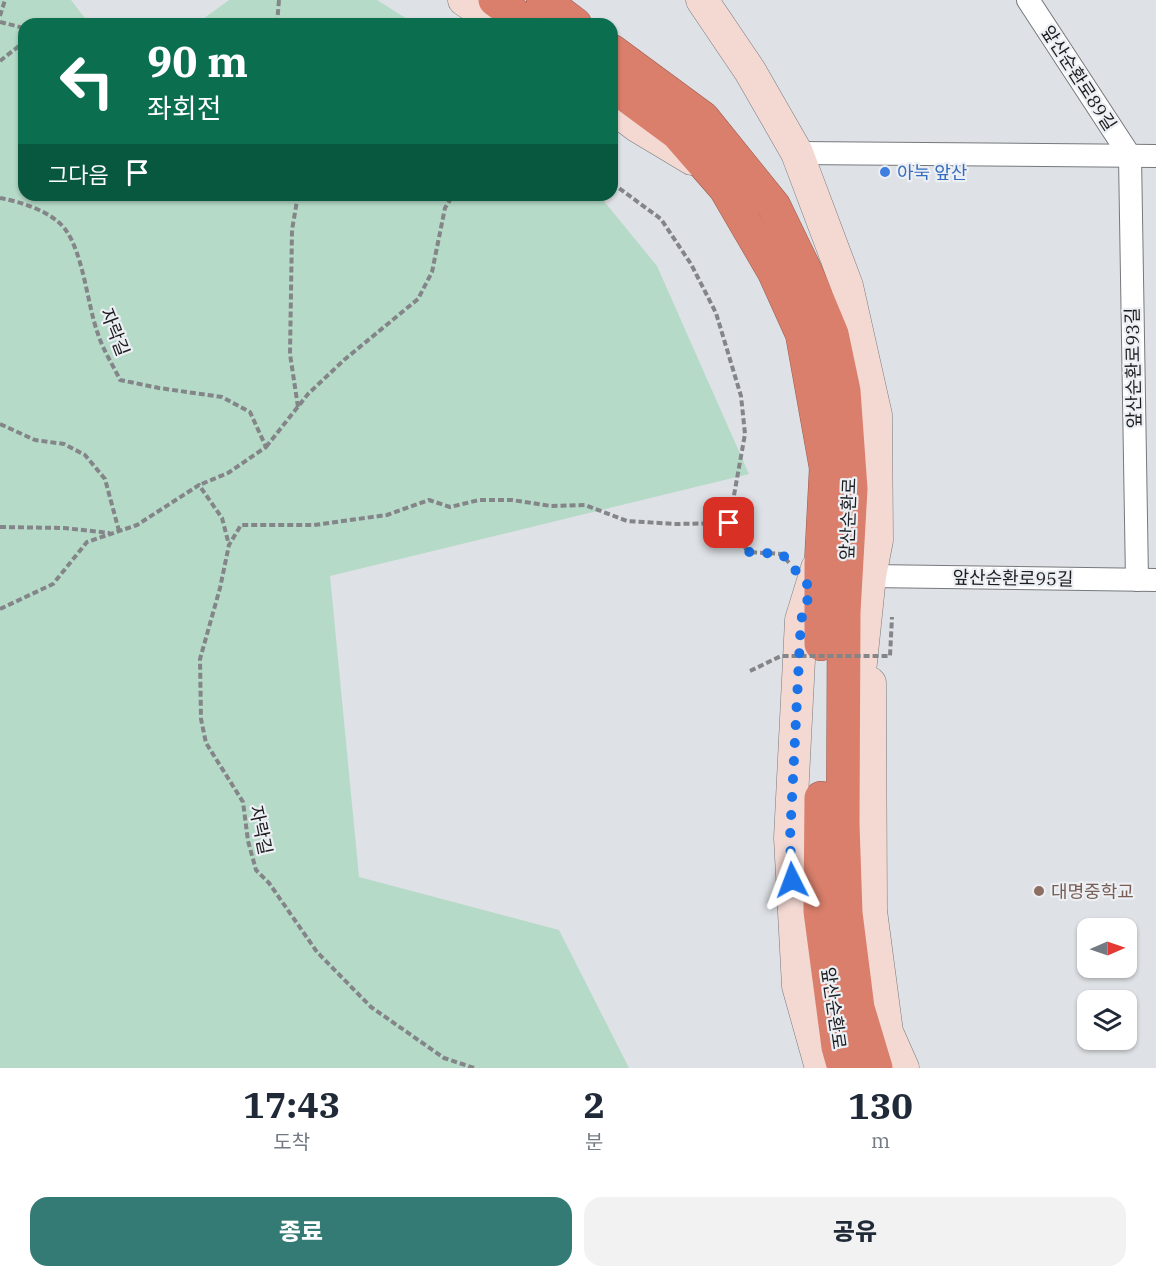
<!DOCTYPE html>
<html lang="ko">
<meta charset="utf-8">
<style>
body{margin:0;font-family:"IBM Plex Serif","Noto Sans KR",serif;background:#f2f2f3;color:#1f2937;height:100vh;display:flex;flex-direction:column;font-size:22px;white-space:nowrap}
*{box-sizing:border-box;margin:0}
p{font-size:20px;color:#747a83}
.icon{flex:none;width:33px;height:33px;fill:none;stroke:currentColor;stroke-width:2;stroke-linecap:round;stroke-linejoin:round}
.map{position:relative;height:1068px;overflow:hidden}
.details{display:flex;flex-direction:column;background:#fff;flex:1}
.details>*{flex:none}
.guide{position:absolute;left:18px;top:18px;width:600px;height:183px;border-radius:18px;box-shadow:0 2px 4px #0004;background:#0b6e4f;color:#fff;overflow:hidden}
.needle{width:39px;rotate:88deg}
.buttons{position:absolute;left:1077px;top:918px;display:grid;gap:12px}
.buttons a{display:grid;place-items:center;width:60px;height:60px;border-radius:12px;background:#fff;box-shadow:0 2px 4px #0004;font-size:30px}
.pin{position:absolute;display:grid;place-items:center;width:51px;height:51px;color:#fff;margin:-26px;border-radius:12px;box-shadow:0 3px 9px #0006}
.me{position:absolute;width:66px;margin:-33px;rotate:357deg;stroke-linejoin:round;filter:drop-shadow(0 0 4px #0008)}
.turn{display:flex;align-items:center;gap:21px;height:126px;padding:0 30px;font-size:27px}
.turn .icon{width:78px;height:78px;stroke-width:2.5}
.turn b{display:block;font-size:42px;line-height:51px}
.then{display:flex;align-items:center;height:57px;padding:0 30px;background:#0003;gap:12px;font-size:22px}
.eta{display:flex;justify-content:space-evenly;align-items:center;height:102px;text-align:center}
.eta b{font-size:36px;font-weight:800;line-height:42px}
.action{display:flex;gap:12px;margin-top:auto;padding:12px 30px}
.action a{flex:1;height:69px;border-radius:18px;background:#347b75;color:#fff;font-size:24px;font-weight:800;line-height:69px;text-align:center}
.action a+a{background:#f2f2f3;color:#1f2937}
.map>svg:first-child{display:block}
.green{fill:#b6dac8}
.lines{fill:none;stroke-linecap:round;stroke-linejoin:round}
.street-casing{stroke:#76797c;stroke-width:24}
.secondary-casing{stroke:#76797c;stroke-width:33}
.highway-casing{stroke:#985d51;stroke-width:34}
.path{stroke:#838588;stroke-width:4;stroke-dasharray:6 3;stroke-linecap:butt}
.street{stroke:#fff;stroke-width:22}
.secondary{stroke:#f4d9d3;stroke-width:32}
.highway{stroke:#da7f6c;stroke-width:33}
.path-bridge{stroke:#838588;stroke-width:4;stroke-dasharray:6 3;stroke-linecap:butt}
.route{stroke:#1a73e8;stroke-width:10;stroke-dasharray:0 18}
.shop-dot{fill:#3f7fe0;stroke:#eceff3;stroke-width:2}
.education-dot{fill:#8d6e63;stroke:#eceff3;stroke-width:2}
.labels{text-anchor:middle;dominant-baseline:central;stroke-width:4.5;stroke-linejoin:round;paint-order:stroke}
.street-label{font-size:18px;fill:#1c1d1f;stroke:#eceff3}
.shop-label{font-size:18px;fill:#366cbe;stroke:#eceff3;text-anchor:start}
.education-label{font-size:18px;fill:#785e54;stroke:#eceff3;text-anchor:start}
</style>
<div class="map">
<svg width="1156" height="1068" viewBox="0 0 1156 1068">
<rect width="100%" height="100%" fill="#dee1e5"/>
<!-- green -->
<g class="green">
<polygon points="0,0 71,0 84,17 97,24 24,24 24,195 599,195 657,266 749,474 330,576 359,877 559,930 629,1068 0,1068"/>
<polygon points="229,0 377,0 415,24 196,24"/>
</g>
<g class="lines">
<defs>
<g id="street">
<polyline points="1028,0 1130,156 1137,580"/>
<polyline points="797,153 1156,156"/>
<polyline points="870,576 1156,580"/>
</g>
<g id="secondary">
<polyline points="464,0 501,24"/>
<polyline points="702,0 750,71 797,153 847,286 876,415 877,540 870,576 856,710"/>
<polyline points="612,107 637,126 692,159"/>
<polyline points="817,568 801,620 790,838 798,986 821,1068"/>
<polyline points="870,683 871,911 887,1032 903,1068"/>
</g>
<g id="highway">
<polyline points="495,0 528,24"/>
<polyline points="543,0 575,24"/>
<polyline points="612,51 703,118 774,206 807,274 832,334 844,391 851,489 844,612 843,824 846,913 858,1008 876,1068"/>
<polyline points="612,85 677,133 725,188 774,272 802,334 826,468 821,564 821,644"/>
<polyline points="821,798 820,911 838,1047 844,1068"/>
</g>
</defs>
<!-- street casing -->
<use href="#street" class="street-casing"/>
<!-- secondary casing -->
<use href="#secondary" class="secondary-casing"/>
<!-- highway casing -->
<use href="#highway" class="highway-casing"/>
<!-- path -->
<g class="path">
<polyline points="0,16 5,0"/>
<polyline points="0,22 24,28"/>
<polyline points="277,24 279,0"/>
<polyline points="0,61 24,42"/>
<polyline points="612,183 661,219 691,264 716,313 741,396 745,434 729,523 748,552 782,554 790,564"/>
<polyline points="298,195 292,230 290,354 298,407"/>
<path d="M 0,198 C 21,202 51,211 65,229 C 84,255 87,304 98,334 C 103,350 113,365 120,380 L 159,388 L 222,397 L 250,412 L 266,447 L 228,473 L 199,485"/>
<polyline points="0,424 35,440 64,444 85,455 105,479 119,531"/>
<polyline points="266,447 308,394 344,360 418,299 432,272 445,208 453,195"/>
<polyline points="0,527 64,528 110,533"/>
<polyline points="0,609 53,584 87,542 137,525 199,485 222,518 229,545"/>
<polyline points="474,1068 444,1058 371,1007 317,952 269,883 256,870 248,841 243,802 206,743 201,719 200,659 220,588 229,545 241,525 314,525 387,515 429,500 450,507 479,500 512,500 551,506 585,505 627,521 676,524 729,523"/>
</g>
<!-- street -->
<use href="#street" class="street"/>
<!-- secondary -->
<use href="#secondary" class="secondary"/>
<!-- highway -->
<use href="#highway" class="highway"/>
<!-- path-bridge -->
<polyline class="path-bridge" points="750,671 781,656 890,656 892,617"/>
</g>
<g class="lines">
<!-- route -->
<polyline class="route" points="729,523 748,552 782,554 811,589 801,620 790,838 792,880"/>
</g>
<!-- markers -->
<circle class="shop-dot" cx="885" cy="172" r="6"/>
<circle class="education-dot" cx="1039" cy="891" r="6"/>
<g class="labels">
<!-- street labels -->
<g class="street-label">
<text transform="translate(1079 78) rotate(57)">앞산순환로89길</text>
<text transform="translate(115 332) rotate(69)">자락길</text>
<text transform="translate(1133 368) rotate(-91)">앞산순환로93길</text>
<text transform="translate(848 519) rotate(-88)">앞산순환로</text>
<text transform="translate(1013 578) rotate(1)">앞산순환로95길</text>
<text transform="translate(261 830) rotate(78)">자락길</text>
<text transform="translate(834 1008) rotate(82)">앞산순환로</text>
</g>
<!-- shop labels -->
<g class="shop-label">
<text x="897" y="172">아눅 앞산</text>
</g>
<!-- education labels -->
<g class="education-label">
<text x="1051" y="891">대명중학교</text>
</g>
</g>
</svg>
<div class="buttons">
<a><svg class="needle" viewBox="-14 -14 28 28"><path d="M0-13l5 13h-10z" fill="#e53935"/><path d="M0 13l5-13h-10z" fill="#747a83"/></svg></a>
<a><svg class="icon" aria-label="layers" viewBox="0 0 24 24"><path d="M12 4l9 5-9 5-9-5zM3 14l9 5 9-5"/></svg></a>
</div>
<div class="pin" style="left:729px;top:523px;background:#d93025"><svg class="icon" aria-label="arrive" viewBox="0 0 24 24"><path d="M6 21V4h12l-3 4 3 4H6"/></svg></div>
<svg class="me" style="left:792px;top:880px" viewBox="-20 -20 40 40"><path d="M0-17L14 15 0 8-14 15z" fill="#1a73e8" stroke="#fff" stroke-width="4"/></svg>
<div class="guide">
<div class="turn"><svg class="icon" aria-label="left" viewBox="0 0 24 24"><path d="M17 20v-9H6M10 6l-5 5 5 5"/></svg><div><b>90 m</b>좌회전</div></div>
<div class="then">그다음<svg class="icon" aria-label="arrive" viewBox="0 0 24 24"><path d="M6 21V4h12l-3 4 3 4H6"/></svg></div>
</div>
</div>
<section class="details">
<div class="eta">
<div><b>17:43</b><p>도착</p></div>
<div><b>2</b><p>분</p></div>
<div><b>130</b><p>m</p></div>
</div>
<div class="action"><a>종료</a><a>공유</a></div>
</section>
